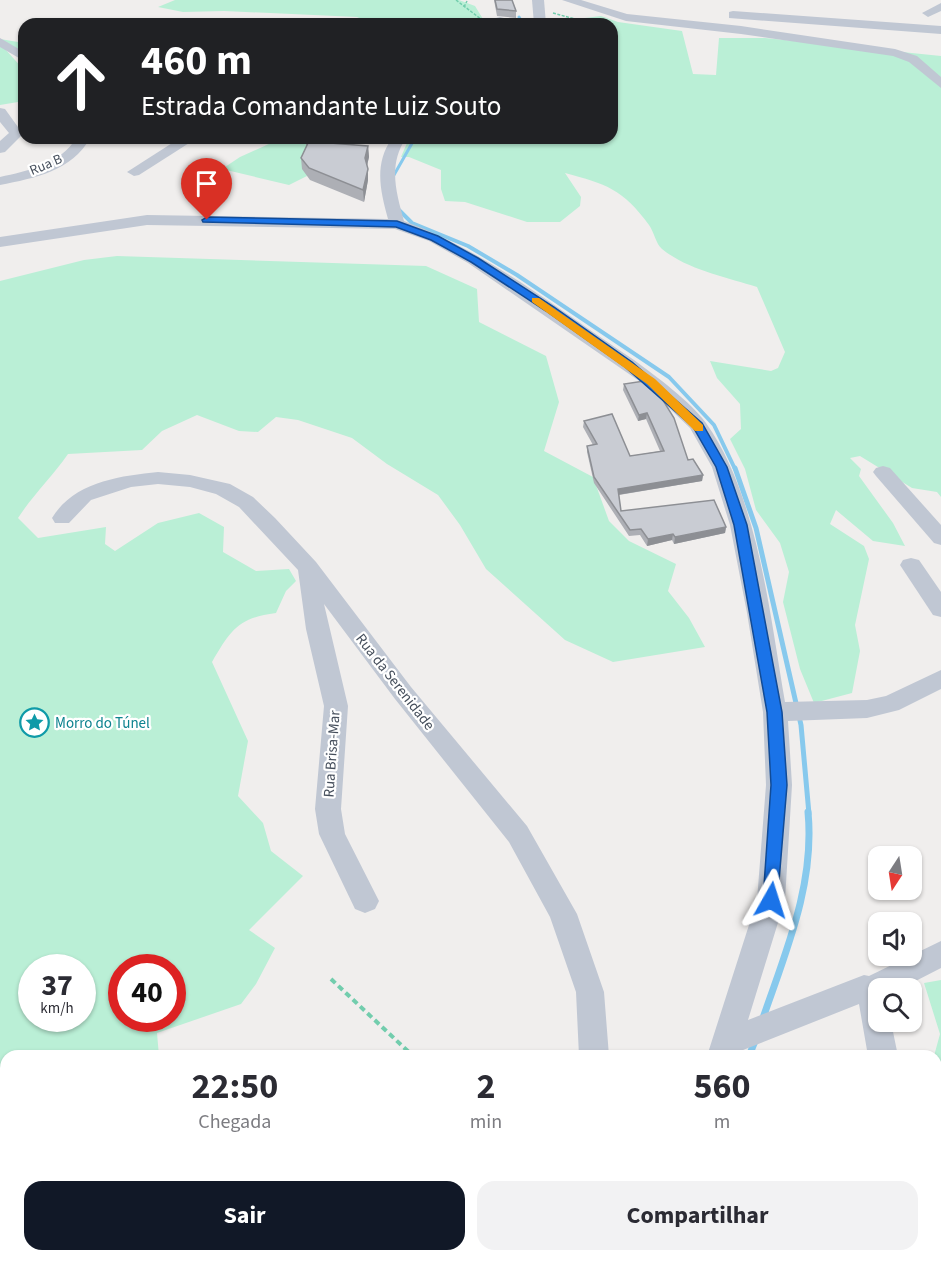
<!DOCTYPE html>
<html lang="pt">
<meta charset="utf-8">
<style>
body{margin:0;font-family:"Source Sans 3",sans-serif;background:#f2f2f3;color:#2b2b33;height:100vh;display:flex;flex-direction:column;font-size:22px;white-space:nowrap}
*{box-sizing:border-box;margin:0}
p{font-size:20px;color:#7c7c81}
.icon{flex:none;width:33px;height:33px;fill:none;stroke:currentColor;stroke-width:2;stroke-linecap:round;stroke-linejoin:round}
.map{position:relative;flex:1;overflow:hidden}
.details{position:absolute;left:0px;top:1050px;width:942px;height:212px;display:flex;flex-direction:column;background:#fff;border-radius:18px 18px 0 0;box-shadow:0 2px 4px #0004}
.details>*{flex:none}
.hud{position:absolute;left:18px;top:18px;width:600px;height:126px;border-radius:18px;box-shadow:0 2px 4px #0004;background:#202124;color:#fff;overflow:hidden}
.needle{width:39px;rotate:192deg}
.controls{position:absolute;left:868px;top:846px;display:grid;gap:12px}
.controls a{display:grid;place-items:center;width:54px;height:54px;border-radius:12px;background:#fff;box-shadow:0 2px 4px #0004;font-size:30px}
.speed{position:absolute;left:18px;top:954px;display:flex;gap:12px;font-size:30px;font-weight:700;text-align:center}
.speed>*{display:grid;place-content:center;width:78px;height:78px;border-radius:50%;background:#fff;box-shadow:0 2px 4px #0004;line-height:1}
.speed small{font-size:15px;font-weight:400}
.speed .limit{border:9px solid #d22;background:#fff;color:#111}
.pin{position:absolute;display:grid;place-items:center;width:51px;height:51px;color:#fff;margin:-62px -26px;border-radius:50% 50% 50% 0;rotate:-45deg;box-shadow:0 0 6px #0007}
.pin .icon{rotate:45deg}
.me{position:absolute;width:66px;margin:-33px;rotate:6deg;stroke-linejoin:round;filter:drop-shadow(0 0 4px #0008)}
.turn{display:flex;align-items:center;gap:21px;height:126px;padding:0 24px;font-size:27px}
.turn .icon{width:78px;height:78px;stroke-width:2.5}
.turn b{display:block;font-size:42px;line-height:51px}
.eta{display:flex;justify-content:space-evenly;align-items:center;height:102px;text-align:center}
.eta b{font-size:36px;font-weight:700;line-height:42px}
.button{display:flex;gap:12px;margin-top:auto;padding:12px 24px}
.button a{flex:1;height:69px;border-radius:18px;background:#111827;color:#fff;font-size:24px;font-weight:700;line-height:69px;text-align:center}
.button a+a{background:#f2f2f3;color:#2b2b33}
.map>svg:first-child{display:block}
.green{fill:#baefd6;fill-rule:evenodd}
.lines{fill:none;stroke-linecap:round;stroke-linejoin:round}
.stream-far3{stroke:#87c9ed;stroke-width:3}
.stream-far2{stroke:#87c9ed;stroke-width:4}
.stream-far1{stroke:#87c9ed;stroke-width:5}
.stream{stroke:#87c9ed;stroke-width:7}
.path-far1{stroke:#72cdad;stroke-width:1.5;stroke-dasharray:3 1.5;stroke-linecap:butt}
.path{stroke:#72cdad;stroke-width:4;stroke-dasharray:6 4;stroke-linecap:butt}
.minor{fill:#c0c7d3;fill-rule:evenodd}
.wall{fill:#adafb5}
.shaded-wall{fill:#8d8f94}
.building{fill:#c9ccd3;stroke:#8d8f94;stroke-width:1.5}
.route{fill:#1a73e8;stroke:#114b97;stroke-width:1.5}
.slow{fill:#f59e0b}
.labels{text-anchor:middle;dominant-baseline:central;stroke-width:4.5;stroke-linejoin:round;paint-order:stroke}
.far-street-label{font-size:14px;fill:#454e5b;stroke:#fff}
.street-label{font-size:15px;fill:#454e5b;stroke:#fff}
.culture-label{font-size:15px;fill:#0d838f;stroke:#fff;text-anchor:start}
</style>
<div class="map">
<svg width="941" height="1261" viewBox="0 0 941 1261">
<rect width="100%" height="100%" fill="#f0eeed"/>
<!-- green -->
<g class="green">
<polygon points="175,0 459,0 475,6 483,19 480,24 372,24 357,17 224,11 183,12 158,7"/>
<path d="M 601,16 L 618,22 L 682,31 L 693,74 L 716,75 L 719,38 L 765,38 L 941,56 L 941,497 L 937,492 L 912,488 L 860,456 L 850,458 L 861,469 L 859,476 L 893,523 L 905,546 L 873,541 L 836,510 L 830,524 L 864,546 L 869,559 L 855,625 L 860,651 L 852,693 L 814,703 L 800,669 L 783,602 L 789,572 L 780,543 L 756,510 L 745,469 L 730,439 L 741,429 L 740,404 L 717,378 L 710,361 L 771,371 L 778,368 L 785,352 L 757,287 C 726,277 688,270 662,249 C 656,244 654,232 649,225 C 623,189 606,184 565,173 L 581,197 L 580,206 L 560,222 L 527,222 L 465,202 L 445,201 L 441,189 L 441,170 L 409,157 L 401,157 L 407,143 L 412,138 L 612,138 L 612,24 L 581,24 L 577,19 Z"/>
<polygon points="0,39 24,43 24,51 5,49 24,70 24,101 0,105"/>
<polygon points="282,138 318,138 307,176 289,185 222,169 240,157"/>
<path d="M 117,256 L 426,266 L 477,289 L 479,322 L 546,356 L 559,402 L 544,451 L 593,477 L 609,521 L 629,541 L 676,564 L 668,591 L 689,618 L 705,647 L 613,662 L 565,640 L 486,569 L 460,525 L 438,495 L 387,464 L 352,438 L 298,420 L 276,417 L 258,432 L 239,431 L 197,415 L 162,431 L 142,450 L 68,454 C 52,477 33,495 18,518 L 38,538 L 106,527 L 105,544 L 115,551 L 158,523 L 199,513 L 224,527 L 223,552 L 256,571 L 289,569 L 296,581 L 286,591 L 276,613 C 238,618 231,630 212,662 L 248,741 L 238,796 L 263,823 L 271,851 L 303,876 L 249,930 L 275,948 L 256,984 L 241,1004 L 157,1033 L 159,1056 L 6,1056 L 6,1176 L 0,1174 L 0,281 L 84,260 ZM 32,968 L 82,968 L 82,1018 L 32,1018 ZM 122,968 L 172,968 L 172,1018 L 122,1018 Z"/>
<polygon points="941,980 941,1177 936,1151 936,1056 934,1056 940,1034 924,983"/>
</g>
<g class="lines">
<!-- stream-far3 -->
<g class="stream-far3">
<polyline points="519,17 523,24"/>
<polyline points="394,175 415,138"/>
</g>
<!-- stream-far2 -->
<polyline class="stream-far2" points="399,210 412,223 468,246 517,275 669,377 714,425 735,469"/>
<!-- stream-far1 -->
<polyline class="stream-far1" points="735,468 756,528 801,725 809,814"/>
<!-- stream -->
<g class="stream">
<path d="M 763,1018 C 786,951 815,884 808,812"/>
<polyline points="749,1056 755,1041"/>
<polyline points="684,1261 685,1256"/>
</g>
<!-- path-far1 -->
<g class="path-far1">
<polyline points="456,0 486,23"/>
<polyline points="464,7 467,1"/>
<polyline points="553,13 593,24"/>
</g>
<!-- path -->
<polyline class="path" points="331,979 413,1056"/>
<!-- minor -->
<g class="minor">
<polygon points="532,0 544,0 546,24 534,24"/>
<polygon points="562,0 581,0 627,14 741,26 895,49 917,56 941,77 941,88 909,62 893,56 741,34 626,21"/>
<polygon points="941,3 941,11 928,17 922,13"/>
<polygon points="733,11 941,26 941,34 729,18 729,12"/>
<polygon points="500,17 504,18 506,24 494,24 496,18"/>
<polygon points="0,38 24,52 24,61 0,47"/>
<polygon points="0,108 5,109 23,134 5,152 0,153 0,141 9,133 0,122"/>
<path d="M 76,138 L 90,138 C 72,171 35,178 0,185 L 0,177 C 27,171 61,164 76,138 Z"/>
<polygon points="180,138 197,138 139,175 134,176 127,172"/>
<path d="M 392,138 L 406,138 C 388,165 396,192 404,221 C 488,252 560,311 634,360 C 657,377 690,401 706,423 C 758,496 770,616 785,702 L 867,700 L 886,696 L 941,670 L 941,689 L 899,710 L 867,718 L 788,721 L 792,785 L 785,900 L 748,1020 L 864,975 L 869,976 L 941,941 L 941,968 L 902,988 L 879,988 L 879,1022 L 891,1022 L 898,1056 L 868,1056 L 859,1004 L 738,1052 L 737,1056 L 707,1056 L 757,900 L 766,785 L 763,712 L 747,613 L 730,525 L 712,467 L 690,428 L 645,385 L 468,263 L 429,241 L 395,229 L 147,225 L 0,247 L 0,237 L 147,215 L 388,219 C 380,190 374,164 392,138 Z"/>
<polygon points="883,466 890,468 941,525 941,545 934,543 876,476 873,472 876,468"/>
<path d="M 158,472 L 190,475 L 230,484 L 253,497 L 275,518 L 316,562 L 411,687 L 527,826 L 577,914 L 604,992 L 609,1056 L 579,1056 L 576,992 L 550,917 L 509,842 L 395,699 L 324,604 L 348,706 L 341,809 L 345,834 L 379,901 L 375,909 L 365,913 L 355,909 L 319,834 L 315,809 L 324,706 L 306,629 L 298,570 L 239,507 L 216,494 L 190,487 L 158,484 L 131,487 L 91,500 L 69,523 L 55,523 L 52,518 C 74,482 119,476 158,472 Z"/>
<polygon points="911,558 919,560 941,592 941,617 933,615 900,565 903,560"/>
<polygon points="936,1222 941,1224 941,1261 928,1256 936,1256"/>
<polygon points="556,1256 590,1256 589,1261 555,1261"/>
<polygon points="628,1256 662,1256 660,1261 626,1261"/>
</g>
</g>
<!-- wall -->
<g class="wall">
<polygon points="494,0 512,0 516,11 516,18 497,16"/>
<polygon points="306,141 368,146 369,157 367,166 368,180 364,202 310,180 302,169 301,158 306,147"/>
<polygon points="624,384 688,460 703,475 702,481 619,495 621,511 726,527 725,533 674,544 672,540 647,546 640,535 629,536 594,483 587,452 587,446 593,445 583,427 584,421 630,456 660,451 646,419 638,421 623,390"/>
</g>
<!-- shaded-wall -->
<g class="shaded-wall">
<polygon points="368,146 369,157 366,169 365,158"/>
<polygon points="368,169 368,180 364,202 363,190"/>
<polygon points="647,413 646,419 638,421 639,415"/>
<polygon points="703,475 702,481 617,495 618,489"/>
<polygon points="726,527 725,533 674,544 675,537"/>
<polygon points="673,534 672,540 647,546 648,539"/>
</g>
<!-- building -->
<g class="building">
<polygon points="495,0 512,0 516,11 497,9"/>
<polygon points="305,141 368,146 365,158 368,169 363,190 309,168 301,158 308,143"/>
<polygon points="644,381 661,397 674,418 688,460 693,459 703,475 618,489 621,511 714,500 726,527 675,537 673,534 648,539 641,529 630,530 594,477 587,446 597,444 584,421 612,414 630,456 664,451 647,413 639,415 624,384"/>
</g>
<!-- route -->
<polygon class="route" points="207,217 397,221 438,236 478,258 554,307 632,362 702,423 727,467 747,525 782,712 787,785 777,905 771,907 765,905 763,900 771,785 767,712 734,525 716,467 693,427 625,367 546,311 471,262 431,240 396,227 203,222 202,220"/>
<!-- slow -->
<polygon class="slow" points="532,298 539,298 655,379 703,425 703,431 695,431 647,384 532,302"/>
<!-- icons -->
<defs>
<symbol id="sight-ring" viewBox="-11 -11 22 22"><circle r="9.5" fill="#fff" stroke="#0f9aa8" stroke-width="1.5"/><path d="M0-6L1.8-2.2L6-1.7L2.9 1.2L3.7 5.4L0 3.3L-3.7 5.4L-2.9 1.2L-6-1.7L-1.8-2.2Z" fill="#0f9aa8"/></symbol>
</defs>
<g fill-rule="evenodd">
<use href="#sight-ring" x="18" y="706" width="33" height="33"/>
</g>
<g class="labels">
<!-- far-street labels -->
<g class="far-street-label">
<text transform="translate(46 165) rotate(-23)">Rua B</text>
</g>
<!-- street labels -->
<g class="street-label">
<text transform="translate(395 682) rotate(52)">Rua da Serenidade</text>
<text transform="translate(332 754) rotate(-86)">Rua Brisa-Mar</text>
</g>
<!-- culture labels -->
<g class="culture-label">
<text x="55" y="723">Morro do Túnel</text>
</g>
</g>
</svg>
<div class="controls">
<a><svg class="needle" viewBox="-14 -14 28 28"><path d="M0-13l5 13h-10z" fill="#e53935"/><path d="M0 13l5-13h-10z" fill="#7c7c81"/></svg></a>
<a><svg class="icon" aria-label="sound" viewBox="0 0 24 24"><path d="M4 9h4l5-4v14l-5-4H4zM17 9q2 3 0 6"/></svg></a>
<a><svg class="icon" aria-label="search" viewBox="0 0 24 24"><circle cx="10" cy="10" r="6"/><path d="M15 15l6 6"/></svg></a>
</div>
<div class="speed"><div>37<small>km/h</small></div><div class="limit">40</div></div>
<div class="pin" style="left:207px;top:220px;background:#d93025"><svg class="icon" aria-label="arrive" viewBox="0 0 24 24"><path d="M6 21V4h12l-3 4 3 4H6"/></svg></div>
<svg class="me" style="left:771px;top:900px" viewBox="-20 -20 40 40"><path d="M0-17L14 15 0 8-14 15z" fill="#1a73e8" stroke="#fff" stroke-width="4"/></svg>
<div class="hud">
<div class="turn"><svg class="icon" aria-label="ahead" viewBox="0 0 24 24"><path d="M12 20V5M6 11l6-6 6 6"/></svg><div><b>460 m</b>Estrada Comandante Luiz Souto</div></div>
</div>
<section class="details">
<div class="eta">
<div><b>22:50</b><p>Chegada</p></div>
<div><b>2</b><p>min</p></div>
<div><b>560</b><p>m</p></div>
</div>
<div class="button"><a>Sair</a><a>Compartilhar</a></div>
</section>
</div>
